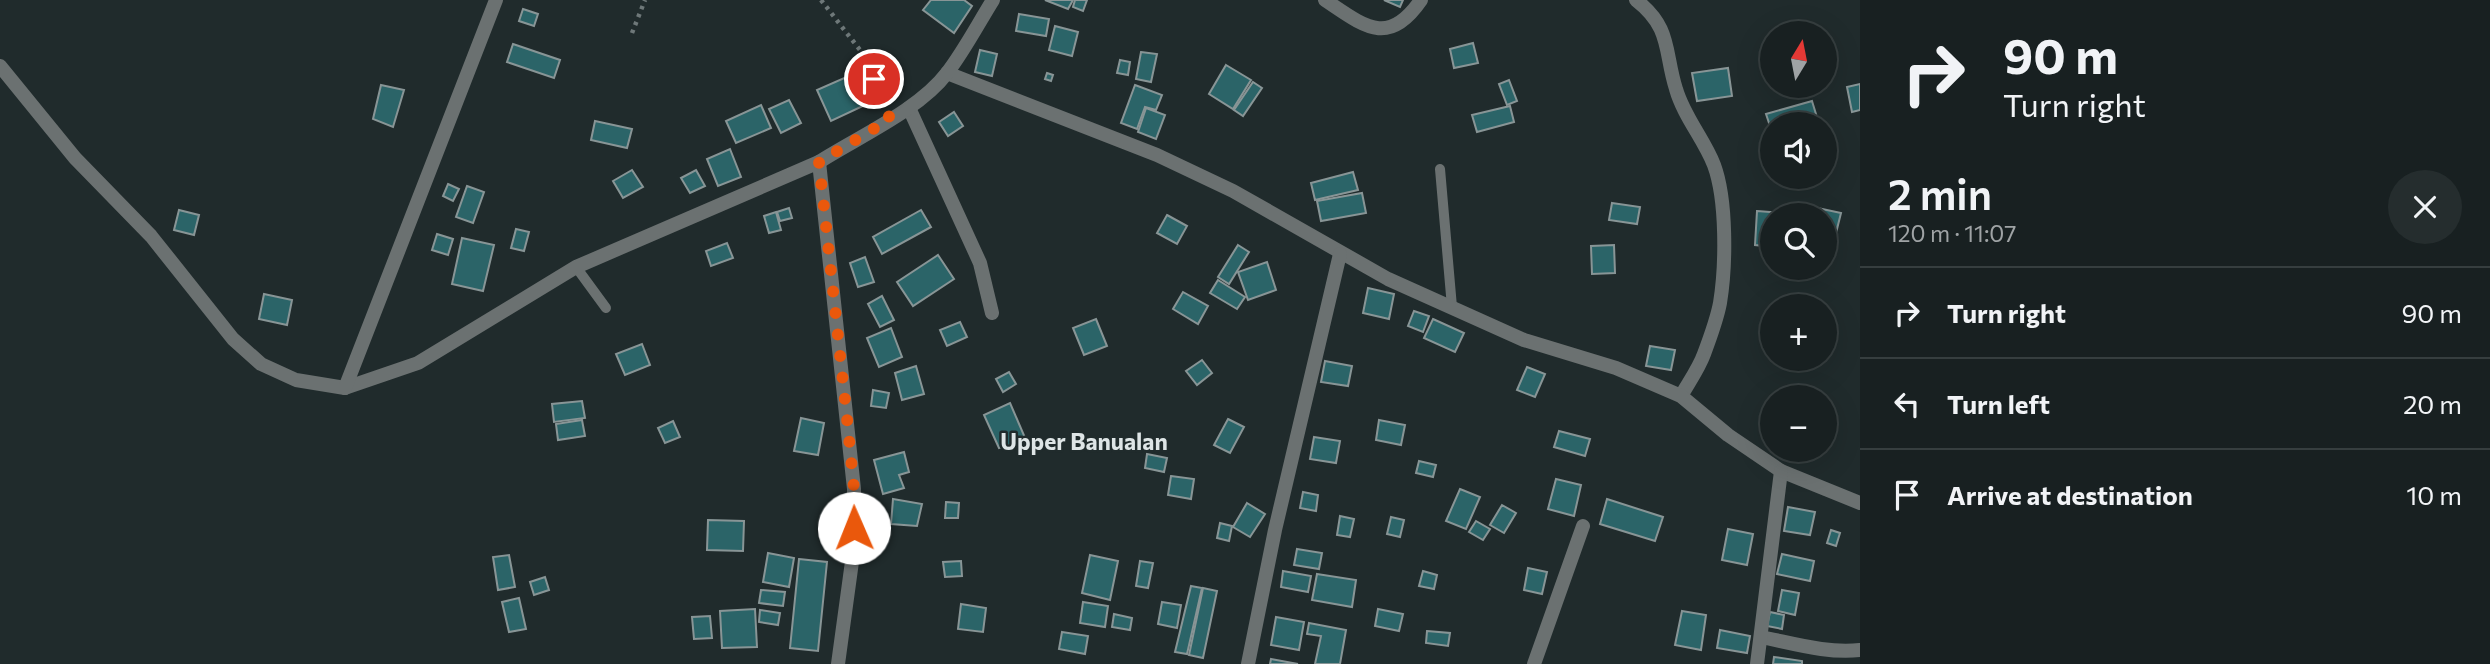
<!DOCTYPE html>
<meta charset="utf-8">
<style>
body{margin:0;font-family:Commissioner,sans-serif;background:#252d2e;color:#f1f3f6;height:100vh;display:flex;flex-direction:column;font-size:26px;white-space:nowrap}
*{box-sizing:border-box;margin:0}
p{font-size:23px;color:#9fa3a5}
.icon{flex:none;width:38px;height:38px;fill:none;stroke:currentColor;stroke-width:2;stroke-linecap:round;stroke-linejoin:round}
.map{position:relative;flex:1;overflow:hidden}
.drawer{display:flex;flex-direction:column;background:#182021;width:630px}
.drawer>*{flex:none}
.top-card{background:#182021;color:#f1f3f6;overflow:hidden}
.needle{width:46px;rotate:10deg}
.buttons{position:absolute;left:1760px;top:21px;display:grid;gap:14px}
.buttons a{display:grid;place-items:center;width:77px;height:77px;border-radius:50%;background:#182021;box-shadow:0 7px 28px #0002,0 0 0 2px #363e3f;font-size:35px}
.pin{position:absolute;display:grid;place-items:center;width:60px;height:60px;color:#fff;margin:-30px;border:4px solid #fff;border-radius:50%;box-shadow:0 2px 7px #0007}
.me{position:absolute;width:77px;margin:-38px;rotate:359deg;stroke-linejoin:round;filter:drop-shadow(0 0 5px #0008)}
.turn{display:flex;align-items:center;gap:24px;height:147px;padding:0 28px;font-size:32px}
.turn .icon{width:91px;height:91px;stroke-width:2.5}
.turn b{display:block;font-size:49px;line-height:60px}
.round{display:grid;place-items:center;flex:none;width:74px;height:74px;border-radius:37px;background:#252d2e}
.head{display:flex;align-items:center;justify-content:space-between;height:119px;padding:0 28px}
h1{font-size:42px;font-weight:600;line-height:52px}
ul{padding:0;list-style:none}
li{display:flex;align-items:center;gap:21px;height:91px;padding:0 28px;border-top:2px solid #363e3f}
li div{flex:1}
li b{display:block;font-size:26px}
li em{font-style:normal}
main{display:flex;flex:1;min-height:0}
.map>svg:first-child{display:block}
.building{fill:#2b6468;stroke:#889596;stroke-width:2}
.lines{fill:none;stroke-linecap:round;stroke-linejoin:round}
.path{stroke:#6e7879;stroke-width:4.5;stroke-dasharray:3.5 5;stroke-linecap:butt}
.lane{stroke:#6b7171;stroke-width:10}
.street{stroke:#6b7171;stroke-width:14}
.route{stroke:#ea580c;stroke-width:12;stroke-dasharray:0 21.6}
.labels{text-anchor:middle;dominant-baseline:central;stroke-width:5;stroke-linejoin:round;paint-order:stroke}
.neighbourhood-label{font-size:23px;font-weight:bold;fill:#dee5e6;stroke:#202b2c}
</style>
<main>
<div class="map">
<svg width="1860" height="664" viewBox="0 0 1860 664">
<rect width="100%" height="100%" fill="#202b2c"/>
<!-- building -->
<g class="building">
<polygon points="931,0 964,0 972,6 954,33 923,10"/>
<polygon points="1045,0 1073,0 1068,9"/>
<polygon points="1075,0 1087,0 1083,11 1073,7"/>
<polygon points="1384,0 1403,0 1400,7"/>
<polygon points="523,9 538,14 534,26 519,21"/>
<polygon points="1019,14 1049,19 1046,36 1016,31"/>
<polygon points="1055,26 1078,32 1072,56 1049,50"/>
<polygon points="1473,43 1478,63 1454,68 1450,49"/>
<polygon points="513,44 560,60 554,78 507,62"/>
<polygon points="980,50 997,54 992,76 975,72"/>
<polygon points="1141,52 1157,54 1151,82 1136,79"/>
<polygon points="1120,60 1130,62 1128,75 1117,73"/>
<polygon points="1226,65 1251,80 1233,109 1209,94"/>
<polygon points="1728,68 1732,96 1697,101 1692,73"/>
<polygon points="1047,73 1053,75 1051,81 1045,79"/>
<polygon points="851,75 865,105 831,121 817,90"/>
<polygon points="1509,80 1517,101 1507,105 1499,84"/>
<polygon points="1253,82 1262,88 1243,116 1234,110"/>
<polygon points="1860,84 1860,110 1852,112 1847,87"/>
<polygon points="381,85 404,90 393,127 373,119"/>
<polygon points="1135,85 1162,95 1156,110 1145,107 1137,129 1121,123"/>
<polygon points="789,100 801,123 781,133 769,109"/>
<polygon points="1812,101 1819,124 1773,124 1773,135 1766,114"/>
<polygon points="761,105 771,128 736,143 726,121"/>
<polygon points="1510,106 1514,122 1477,132 1472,115"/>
<polygon points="1146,108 1165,115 1156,139 1138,132"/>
<polygon points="954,112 963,126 948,136 939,122"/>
<polygon points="595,121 632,129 627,148 591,140"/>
<polygon points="730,149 741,177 718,186 707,159"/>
<polygon points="632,170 643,187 623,198 613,181"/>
<polygon points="696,170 705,186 690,193 681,178"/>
<polygon points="1353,172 1358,190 1315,200 1311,183"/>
<polygon points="448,184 459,189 453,201 443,196"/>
<polygon points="467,186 484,192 473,223 456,217"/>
<polygon points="1362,193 1366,213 1321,221 1317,201"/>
<polygon points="1612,203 1640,207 1637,224 1609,220"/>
<polygon points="1813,207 1841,213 1835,237 1825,235 1825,215 1811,215"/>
<polygon points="789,208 792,218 780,221 777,212"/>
<polygon points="179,210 199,215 194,235 174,230"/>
<polygon points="921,210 931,227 882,254 873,237"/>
<polygon points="1757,211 1785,213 1785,215 1773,215 1773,247 1755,245"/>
<polygon points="776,212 781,230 769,233 764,216"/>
<polygon points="1167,215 1187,226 1177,244 1157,233"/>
<polygon points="516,229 529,232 524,251 511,248"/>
<polygon points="437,234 453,239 448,255 432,250"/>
<polygon points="462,238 494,245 483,291 452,284"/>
<polygon points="727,243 733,258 711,266 706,251"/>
<polygon points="1238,245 1249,252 1229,284 1218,277"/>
<polygon points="1614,245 1615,273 1592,274 1591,246"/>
<polygon points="938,255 954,279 913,306 897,282"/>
<polygon points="865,257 874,282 858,287 850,263"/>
<polygon points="1267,262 1276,290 1248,300 1238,272"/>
<polygon points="1218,280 1245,297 1237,309 1210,293"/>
<polygon points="1368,288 1394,294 1389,319 1363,313"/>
<polygon points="1183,292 1208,306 1198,324 1173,309"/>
<polygon points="264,294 292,300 287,325 259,319"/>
<polygon points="882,296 894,320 880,327 868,304"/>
<polygon points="1414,311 1429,316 1423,332 1408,326"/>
<polygon points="1096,319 1107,346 1084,355 1073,328"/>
<polygon points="1433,319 1464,333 1455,352 1424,338"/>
<polygon points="960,322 967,337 947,346 940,330"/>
<polygon points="891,328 902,357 879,367 867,338"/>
<polygon points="642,344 650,365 625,375 616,354"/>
<polygon points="1650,346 1675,350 1671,370 1646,366"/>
<polygon points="1202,360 1212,373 1197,385 1186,371"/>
<polygon points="1325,361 1352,366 1348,386 1321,382"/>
<polygon points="916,366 924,394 902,400 895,373"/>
<polygon points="1527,367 1545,374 1535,397 1517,390"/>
<polygon points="1009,372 1016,384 1003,392 996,379"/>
<polygon points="873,390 889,393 886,408 871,406"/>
<polygon points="582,401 585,418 554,422 552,404"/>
<polygon points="1010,403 1026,440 999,448 984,415"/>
<polygon points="801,418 824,423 818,455 794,451"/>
<polygon points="1228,419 1244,427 1230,453 1214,445"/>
<polygon points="582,420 585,436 558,440 556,424"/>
<polygon points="1379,420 1405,425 1401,445 1376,440"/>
<polygon points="673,421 680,437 665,443 658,428"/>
<polygon points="1559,431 1590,439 1585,456 1554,447"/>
<polygon points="1314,437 1340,441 1336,463 1310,459"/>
<polygon points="904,452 909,472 899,475 904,488 883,494 874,460"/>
<polygon points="1147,454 1167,458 1164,472 1145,468"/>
<polygon points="1419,461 1436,465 1433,477 1416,473"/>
<polygon points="1171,476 1194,479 1191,499 1168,495"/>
<polygon points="1556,479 1581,485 1574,516 1548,509"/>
<polygon points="1460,489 1480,497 1466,529 1446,521"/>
<polygon points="1303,492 1318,495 1316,511 1300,508"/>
<polygon points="893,499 922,504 917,526 891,524"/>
<polygon points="1607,499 1663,517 1655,541 1600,524"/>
<polygon points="946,502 959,503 958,518 945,518"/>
<polygon points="1247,503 1265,514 1250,537 1233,527"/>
<polygon points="1502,505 1516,513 1504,533 1490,525"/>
<polygon points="1788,507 1815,512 1810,535 1784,531"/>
<polygon points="1340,516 1354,519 1350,537 1337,535"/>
<polygon points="1391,517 1404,520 1400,537 1387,534"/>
<polygon points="708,520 744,521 743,551 707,550"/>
<polygon points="1476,521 1490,529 1483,540 1469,532"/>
<polygon points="1220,523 1232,526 1229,541 1217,538"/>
<polygon points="1728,529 1753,534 1747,565 1722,560"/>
<polygon points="1831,530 1840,533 1836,546 1827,543"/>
<polygon points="1297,549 1322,553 1319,569 1294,565"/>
<polygon points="768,553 794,558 789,587 763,582"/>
<polygon points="1782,554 1814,561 1810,581 1777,574"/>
<polygon points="509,555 515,587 498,590 493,557"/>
<polygon points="1090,555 1118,561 1110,600 1082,593"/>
<polygon points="799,559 827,562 818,651 790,648"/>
<polygon points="961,561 962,576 945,577 943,562"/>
<polygon points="1140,561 1153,563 1148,588 1136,586"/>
<polygon points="1528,568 1547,572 1542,594 1524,590"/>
<polygon points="1283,571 1311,576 1308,592 1281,587"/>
<polygon points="1423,571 1437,575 1434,589 1419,586"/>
<polygon points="1317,574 1356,580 1352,607 1312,600"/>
<polygon points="545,577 549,590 534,595 530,582"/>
<polygon points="1191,586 1202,588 1187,654 1175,652"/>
<polygon points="1203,588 1217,591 1203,658 1189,655"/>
<polygon points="761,590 785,592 783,606 759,603"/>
<polygon points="1782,590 1799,593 1795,615 1778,611"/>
<polygon points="519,598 526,629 509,632 502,602"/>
<polygon points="1083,602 1108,606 1105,627 1080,623"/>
<polygon points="1162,602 1181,605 1177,628 1158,624"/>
<polygon points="961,604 986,608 983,632 958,629"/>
<polygon points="755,609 757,647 722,648 720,611"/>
<polygon points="1378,609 1403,614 1399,631 1375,626"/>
<polygon points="760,610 780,613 778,625 759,622"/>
<polygon points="1682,611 1706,615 1701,650 1675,645"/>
<polygon points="1770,612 1784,615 1782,629 1767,626"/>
<polygon points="1114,614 1132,618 1130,630 1112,627"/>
<polygon points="710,616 712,638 694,639 692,617"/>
<polygon points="1276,617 1304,622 1299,650 1271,645"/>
<polygon points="1309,623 1346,630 1340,664 1315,664 1321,636 1307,634"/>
<polygon points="1720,630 1750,636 1747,653 1717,648"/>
<polygon points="1427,631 1450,633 1448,646 1426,643"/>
<polygon points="1062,632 1088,636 1085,654 1059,649"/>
<polygon points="1774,657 1802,661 1802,664 1773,664"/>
<polygon points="1271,659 1298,664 1270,664"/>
</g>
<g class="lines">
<!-- path -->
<g class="path">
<polyline points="821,0 867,59 883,102"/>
<polyline points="632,33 645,0"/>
</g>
<!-- lane -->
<g class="lane">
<polyline points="1440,169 1452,307"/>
<polyline points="576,267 606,308"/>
</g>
<!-- street -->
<g class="street">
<path d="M 1325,0 C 1364,26 1388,48 1421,0"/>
<path d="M 1636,0 C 1672,28 1664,51 1676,89 C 1684,117 1704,139 1714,165 C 1727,200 1726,266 1720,303 C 1717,319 1710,338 1704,354 C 1699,368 1689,382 1681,396"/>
<polyline points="0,66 75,158 151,236 233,339 261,364 296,380 345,388 418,363 576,267 819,162 854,489 854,547 838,664"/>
<polyline points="947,73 1157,155 1233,191 1388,279 1524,340 1616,368 1681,396 1728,435 1781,471 1860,503"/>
<polyline points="909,108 980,263 992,313"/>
<path d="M 819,162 C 858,137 919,110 947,73 C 964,51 978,24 993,0"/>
<polyline points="345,388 496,0"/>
<path d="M 1761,637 C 1792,643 1828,654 1860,650"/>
<polyline points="1248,664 1275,530 1340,254"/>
<polyline points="1534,664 1583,526"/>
<polyline points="1757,664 1781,471"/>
</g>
</g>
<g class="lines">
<!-- route -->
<polyline class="route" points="854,528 854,489 848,428 819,162 890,119 874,79"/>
</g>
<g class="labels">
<!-- neighbourhood labels -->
<g class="neighbourhood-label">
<text x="1084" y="441">Upper Banualan</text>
</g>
</g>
</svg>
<div class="buttons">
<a><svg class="needle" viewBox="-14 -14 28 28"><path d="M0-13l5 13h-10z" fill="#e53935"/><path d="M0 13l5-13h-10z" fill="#9fa3a5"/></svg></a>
<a><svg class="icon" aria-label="sound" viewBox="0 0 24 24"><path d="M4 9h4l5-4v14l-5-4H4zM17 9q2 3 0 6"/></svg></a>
<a><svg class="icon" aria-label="search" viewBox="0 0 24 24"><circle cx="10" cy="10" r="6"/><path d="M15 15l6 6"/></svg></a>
<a>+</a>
<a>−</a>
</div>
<div class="pin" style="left:874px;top:79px;background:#d93025"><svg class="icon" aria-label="arrive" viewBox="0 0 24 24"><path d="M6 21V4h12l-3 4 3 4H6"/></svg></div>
<svg class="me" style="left:854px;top:528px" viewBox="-20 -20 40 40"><circle r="19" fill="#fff"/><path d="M0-13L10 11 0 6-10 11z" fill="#ea580c"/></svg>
</div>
<section class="drawer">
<div class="top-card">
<div class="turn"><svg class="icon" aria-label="right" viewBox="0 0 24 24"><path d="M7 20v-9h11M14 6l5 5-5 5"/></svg><div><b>90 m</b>Turn right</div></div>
</div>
<div class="head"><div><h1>2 min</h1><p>120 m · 11:07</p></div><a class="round"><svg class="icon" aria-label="close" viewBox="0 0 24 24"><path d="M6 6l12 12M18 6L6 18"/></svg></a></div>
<ul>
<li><svg class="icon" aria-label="right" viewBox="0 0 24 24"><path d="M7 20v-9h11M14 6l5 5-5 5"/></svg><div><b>Turn right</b></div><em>90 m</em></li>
<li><svg class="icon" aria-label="left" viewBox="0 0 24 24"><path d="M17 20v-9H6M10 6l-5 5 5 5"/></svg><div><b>Turn left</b></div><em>20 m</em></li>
<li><svg class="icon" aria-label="arrive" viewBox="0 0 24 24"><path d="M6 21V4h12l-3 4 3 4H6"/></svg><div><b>Arrive at destination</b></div><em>10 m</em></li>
</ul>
</section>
</main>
